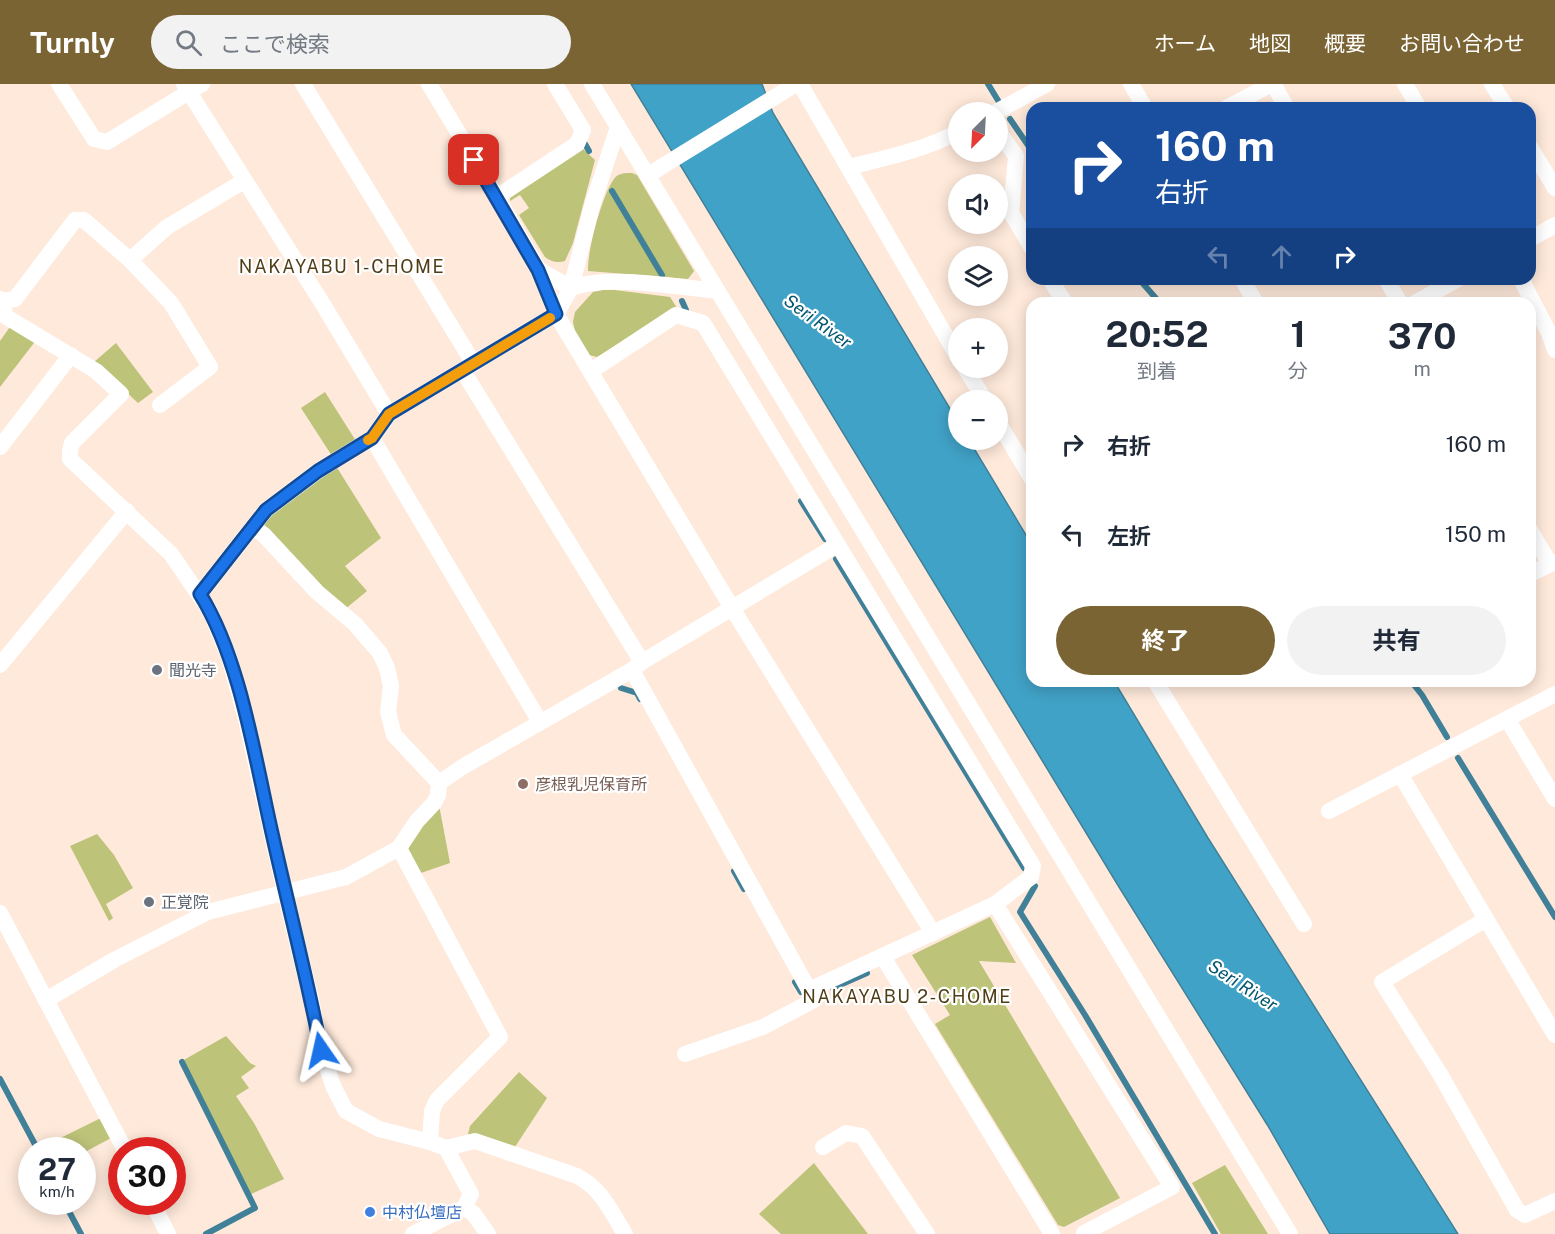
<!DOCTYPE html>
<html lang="ja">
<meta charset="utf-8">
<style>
body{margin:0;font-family:"Public Sans","Noto Sans JP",sans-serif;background:#f2f2f3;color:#1f2937;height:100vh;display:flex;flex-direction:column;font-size:22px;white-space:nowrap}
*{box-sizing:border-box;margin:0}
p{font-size:20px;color:#747a83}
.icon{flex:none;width:33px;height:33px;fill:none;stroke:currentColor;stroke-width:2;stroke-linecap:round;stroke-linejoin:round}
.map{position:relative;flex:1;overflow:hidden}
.drawer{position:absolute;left:1026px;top:213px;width:510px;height:390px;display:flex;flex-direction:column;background:#fff;border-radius:18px;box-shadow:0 3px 15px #0003}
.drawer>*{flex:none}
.top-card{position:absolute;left:1026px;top:18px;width:510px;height:183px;border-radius:18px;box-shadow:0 3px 15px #0003;background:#1a4fa0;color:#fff;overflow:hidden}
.needle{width:39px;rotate:204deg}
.fabs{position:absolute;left:948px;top:18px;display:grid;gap:12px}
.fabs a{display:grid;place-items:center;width:60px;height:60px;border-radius:50%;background:#fff;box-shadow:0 3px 15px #0003;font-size:30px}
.speed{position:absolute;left:18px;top:1053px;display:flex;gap:12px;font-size:30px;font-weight:700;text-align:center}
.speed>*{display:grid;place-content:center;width:78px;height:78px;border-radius:50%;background:#fff;box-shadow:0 3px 15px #0003;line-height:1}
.speed small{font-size:15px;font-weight:400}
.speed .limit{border:9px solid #d22;background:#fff;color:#111}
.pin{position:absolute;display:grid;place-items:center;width:51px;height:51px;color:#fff;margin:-26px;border-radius:12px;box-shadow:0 3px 9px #0006}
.me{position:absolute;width:66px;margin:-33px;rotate:349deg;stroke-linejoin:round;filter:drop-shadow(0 0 4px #0008)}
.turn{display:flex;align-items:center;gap:21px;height:126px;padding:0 30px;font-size:27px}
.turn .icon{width:78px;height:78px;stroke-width:2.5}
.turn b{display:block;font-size:42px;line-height:51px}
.lanes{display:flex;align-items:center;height:57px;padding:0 30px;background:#0003;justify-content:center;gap:30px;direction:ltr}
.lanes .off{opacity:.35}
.eta{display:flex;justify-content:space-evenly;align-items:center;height:102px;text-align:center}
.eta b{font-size:36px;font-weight:700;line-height:42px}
.cta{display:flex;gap:12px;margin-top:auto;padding:12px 30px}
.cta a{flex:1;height:69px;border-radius:36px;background:#7b6434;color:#fff;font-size:24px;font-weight:700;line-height:69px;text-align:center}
.cta a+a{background:#f2f2f3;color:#1f2937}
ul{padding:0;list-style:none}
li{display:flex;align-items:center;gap:18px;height:90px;padding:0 30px}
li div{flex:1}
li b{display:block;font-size:22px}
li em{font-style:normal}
header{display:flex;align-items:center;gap:36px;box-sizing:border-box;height:84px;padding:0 30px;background:#7b6434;color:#fff}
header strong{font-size:28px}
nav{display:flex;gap:33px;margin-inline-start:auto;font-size:21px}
.search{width:420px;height:54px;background:#f2f2f3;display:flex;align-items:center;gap:15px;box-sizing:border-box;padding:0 21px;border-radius:33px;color:#747a83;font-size:22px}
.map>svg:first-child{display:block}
.green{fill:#bdc379}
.water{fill:#41a2c7;stroke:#408199;stroke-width:1.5}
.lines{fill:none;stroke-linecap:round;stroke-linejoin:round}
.stream{stroke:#408199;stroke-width:6}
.minor{stroke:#fff;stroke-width:16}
.route-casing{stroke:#114b97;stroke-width:15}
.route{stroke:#1a73e8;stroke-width:10}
.slow{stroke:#f59e0b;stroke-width:10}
.worship-dot{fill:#6b7280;stroke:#fff;stroke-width:2}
.education-dot{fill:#8d6e63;stroke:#fff;stroke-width:2}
.shop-dot{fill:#3f7fe0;stroke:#fff;stroke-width:2}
.labels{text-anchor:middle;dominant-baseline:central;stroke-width:4.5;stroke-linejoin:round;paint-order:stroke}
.worship-label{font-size:16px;fill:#5b616d;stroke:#fff;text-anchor:start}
.education-label{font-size:16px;fill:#785e54;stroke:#fff;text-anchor:start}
.shop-label{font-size:16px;fill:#366cbe;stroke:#fff;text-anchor:start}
.neighbourhood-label{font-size:18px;letter-spacing:1.5px;fill:#4f3d16;stroke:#fff}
.water-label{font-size:18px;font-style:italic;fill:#02566f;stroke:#fff}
</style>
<header>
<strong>Turnly</strong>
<div class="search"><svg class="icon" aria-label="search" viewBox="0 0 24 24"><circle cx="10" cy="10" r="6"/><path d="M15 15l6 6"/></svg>ここで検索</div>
<nav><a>ホーム</a><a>地図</a><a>概要</a><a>お問い合わせ</a></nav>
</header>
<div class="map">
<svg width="1555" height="1150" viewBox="0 0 1555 1150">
<rect width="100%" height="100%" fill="#fee9da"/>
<!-- green -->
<g class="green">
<path d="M 583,65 L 595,76 L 573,159 L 565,177 C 556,179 552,178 545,173 L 519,131 L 529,124 L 520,111 L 510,117 L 510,114 L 513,107 Z"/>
<path d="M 632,89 L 637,91 L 694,187 L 688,195 L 588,187 C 587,168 602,111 614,95 C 618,89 625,89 632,89 Z"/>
<polygon points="607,205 670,213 677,224 597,273 589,271 576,252 573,238 575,228 593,208"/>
<polygon points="12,240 37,255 0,303 0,257"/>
<polygon points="116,259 153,308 138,319 94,278"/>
<polygon points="325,308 356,357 332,372 301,324"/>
<polygon points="336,382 381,454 345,482 367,507 344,526 260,442 273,427"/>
<polygon points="439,721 450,779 418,790 403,764"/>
<polygon points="97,750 114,771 133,804 106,820 113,834 109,837 70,762"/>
<polygon points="990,833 1016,879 979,877 1120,1114 1064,1143 1058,1141 935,940 950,931 912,871"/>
<polygon points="226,952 250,979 256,982 241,993 249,1004 236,1012 254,1039 284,1095 249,1111 182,977"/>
<polygon points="519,988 547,1014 513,1066 468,1050 470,1042"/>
<polygon points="103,1033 113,1053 83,1069 82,1066 39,1066 38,1065"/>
<polygon points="814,1079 868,1150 781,1150 759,1130"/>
<polygon points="1225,1081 1268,1150 1221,1150 1192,1099"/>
</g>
<!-- water -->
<polygon class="water" points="631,0 762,0 773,29 958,338 958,356 969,356 1032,461 1032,597 1114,597 1208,754 1458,1150 1330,1150 1268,1042 1119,803"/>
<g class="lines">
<!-- stream -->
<g class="stream">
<polyline points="988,0 999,18"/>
<polyline points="1010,35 1032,67"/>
<polyline points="585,60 589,67"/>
<polyline points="612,107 662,191"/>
<polyline points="1139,195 1160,219"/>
<polyline points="682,217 686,226"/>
<polyline points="801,417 825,455"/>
<polyline points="836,475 1024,784"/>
<polyline points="1411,597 1422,611 1447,653"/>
<polyline points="621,604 637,609 640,615"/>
<polyline points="1458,674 1555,833"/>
<polyline points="734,787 744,805"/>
<polyline points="1035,802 1020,828 1085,931 1215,1150"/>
<polyline points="795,898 801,908"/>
<polyline points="833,904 867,889"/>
<polyline points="182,978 255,1124 206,1150"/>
<polyline points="0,995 38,1066"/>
<polyline points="64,1118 81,1150"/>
</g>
<!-- minor -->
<g class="minor">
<polyline points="59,0 94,55 107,58 202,0"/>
<polyline points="184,0 324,222 389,330"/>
<polyline points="303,0 474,280"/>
<polyline points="429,0 497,113 539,186 556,230 732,524 933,849"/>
<polyline points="592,0 1290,1150"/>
<polyline points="800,0 958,273"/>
<polyline points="1131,0 1145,24"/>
<polyline points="1273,0 1287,24"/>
<polyline points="1405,0 1419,24"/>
<polyline points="1492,0 1507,24"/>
<polyline points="1226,24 1272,0"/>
<polyline points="996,28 1047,0"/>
<polyline points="998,47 1016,72 1011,129 1032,164"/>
<polyline points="1530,63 1555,104"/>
<path d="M 849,83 C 886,74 924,66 958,48"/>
<polyline points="648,91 796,0"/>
<polyline points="497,113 577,60 583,46 555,0"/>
<polyline points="1530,155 1555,141"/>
<polyline points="130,176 167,143 244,97"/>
<path d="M 539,186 L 571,204 C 607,190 678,203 718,207"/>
<polyline points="1050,195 1065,219"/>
<polyline points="1242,195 1256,219"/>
<polyline points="1386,195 1400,219"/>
<polyline points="1521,195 1549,249 1555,266"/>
<polyline points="0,215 3,217 15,215 75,136 84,136 130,176 171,219 210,283 160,321"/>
<polyline points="3,217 5,232 96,287 121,310 72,359 70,367 70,375 171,470 210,527 229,573 245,631 285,809 311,915 321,966 334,1004 346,1027 379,1045 430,1058 446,1064 471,1110 464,1124 413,1150"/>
<polyline points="1415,219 1458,195"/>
<polyline points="965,284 985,316"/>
<polyline points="463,287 642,578"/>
<polyline points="591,287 676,231 703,239 1033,782 1031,793 995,820 809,906 632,586"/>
<polyline points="998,338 1032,395"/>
<polyline points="372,354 540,638"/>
<polyline points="0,363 71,271"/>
<polyline points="253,443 264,451 317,508 355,540 380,569 387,584 391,602 388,628 394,651 439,699"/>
<polyline points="1530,446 1550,480"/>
<polyline points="1530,490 1555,478"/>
<polyline points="200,510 266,426 318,387 372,354 389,330 556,230 571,204 592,122 618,43"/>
<polyline points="0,581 127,427"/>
<polyline points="1155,597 1304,840"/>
<polyline points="1507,635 1555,715"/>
<polyline points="1400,690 1555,951"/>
<polyline points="1329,727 1555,610"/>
<polyline points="399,764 500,953 437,1016 432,1027 430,1058"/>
<polyline points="995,820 1172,1103 1084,1149"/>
<polyline points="0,829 125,1066"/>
<polyline points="1486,835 1382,898 1440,990 1517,1126 1525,1131 1555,1117"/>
<polyline points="883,873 1052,1150"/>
<polyline points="46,916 114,876 208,828 346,793 399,764 417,737 434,719 438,711 439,699 464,682 632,586 642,578 837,461"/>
<polyline points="685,970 763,943 814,916 809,906"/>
<polyline points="823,1063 846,1049 862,1052 927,1150"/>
<path d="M 446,1064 L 475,1057 L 577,1092 C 602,1105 610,1126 625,1150"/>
<polyline points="152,1118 168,1150"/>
<polyline points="464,1124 473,1129 488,1150"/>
</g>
</g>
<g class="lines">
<defs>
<path id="route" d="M 321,966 C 307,893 288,821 272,749 C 255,674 240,574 200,510 L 266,426 L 318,387 L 372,354 L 389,330 L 556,230 L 538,186 L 474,76"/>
</defs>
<!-- route casing -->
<use href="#route" class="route-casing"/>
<!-- route -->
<use href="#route" class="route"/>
<!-- slow -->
<polyline class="slow" points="368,356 372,354 389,330 550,234"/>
</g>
<!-- markers -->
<g class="worship-dot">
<circle cx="157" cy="586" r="6"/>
<circle cx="149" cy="818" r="6"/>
</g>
<circle class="education-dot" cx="523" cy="700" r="6"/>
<circle class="shop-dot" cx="370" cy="1128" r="6"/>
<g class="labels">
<!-- worship labels -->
<g class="worship-label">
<text x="169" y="586">聞光寺</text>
<text x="161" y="818">正覚院</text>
</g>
<!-- education labels -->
<g class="education-label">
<text x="535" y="700">彦根乳児保育所</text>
</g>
<!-- shop labels -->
<g class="shop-label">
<text x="382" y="1128">中村仏壇店</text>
</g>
<!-- neighbourhood labels -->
<g class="neighbourhood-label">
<text x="342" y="182">NAKAYABU 1-CHOME</text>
<text x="907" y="912">NAKAYABU 2-CHOME</text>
</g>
<!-- water labels -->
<g class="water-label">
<text transform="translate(818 237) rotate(36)">Seri River</text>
<text transform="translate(1243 901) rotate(33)">Seri River</text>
</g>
</g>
</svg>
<div class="fabs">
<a><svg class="needle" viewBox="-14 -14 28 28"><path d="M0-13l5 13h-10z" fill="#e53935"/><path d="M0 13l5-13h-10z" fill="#747a83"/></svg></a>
<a><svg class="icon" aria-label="sound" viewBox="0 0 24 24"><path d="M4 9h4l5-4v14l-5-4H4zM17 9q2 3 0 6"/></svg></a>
<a><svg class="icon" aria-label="layers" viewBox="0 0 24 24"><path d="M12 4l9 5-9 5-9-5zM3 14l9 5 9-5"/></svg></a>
<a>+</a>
<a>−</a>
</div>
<div class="speed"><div>27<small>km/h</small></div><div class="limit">30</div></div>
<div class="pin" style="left:474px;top:76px;background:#d93025"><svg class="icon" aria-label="arrive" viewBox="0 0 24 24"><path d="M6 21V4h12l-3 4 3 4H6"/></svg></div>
<svg class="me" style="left:321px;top:966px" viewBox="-20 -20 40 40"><path d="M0-17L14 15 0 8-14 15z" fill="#1a73e8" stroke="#fff" stroke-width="4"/></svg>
<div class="top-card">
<div class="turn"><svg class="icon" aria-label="right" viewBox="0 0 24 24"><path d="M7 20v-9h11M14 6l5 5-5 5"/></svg><div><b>160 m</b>右折</div></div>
<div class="lanes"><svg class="icon off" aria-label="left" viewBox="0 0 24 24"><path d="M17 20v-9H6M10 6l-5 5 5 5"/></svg><svg class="icon off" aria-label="ahead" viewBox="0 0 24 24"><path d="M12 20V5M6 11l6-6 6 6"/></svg><svg class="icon" aria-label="right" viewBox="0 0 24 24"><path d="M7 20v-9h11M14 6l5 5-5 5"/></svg></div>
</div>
<section class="drawer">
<div class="eta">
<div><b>20:52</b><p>到着</p></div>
<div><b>1</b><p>分</p></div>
<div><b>370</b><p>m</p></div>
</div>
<ul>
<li><svg class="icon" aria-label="right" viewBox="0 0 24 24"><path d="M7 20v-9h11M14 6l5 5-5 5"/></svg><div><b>右折</b></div><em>160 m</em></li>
<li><svg class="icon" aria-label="left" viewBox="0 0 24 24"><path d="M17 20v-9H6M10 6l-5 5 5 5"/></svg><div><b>左折</b></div><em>150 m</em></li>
</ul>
<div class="cta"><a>終了</a><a>共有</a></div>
</section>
</div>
